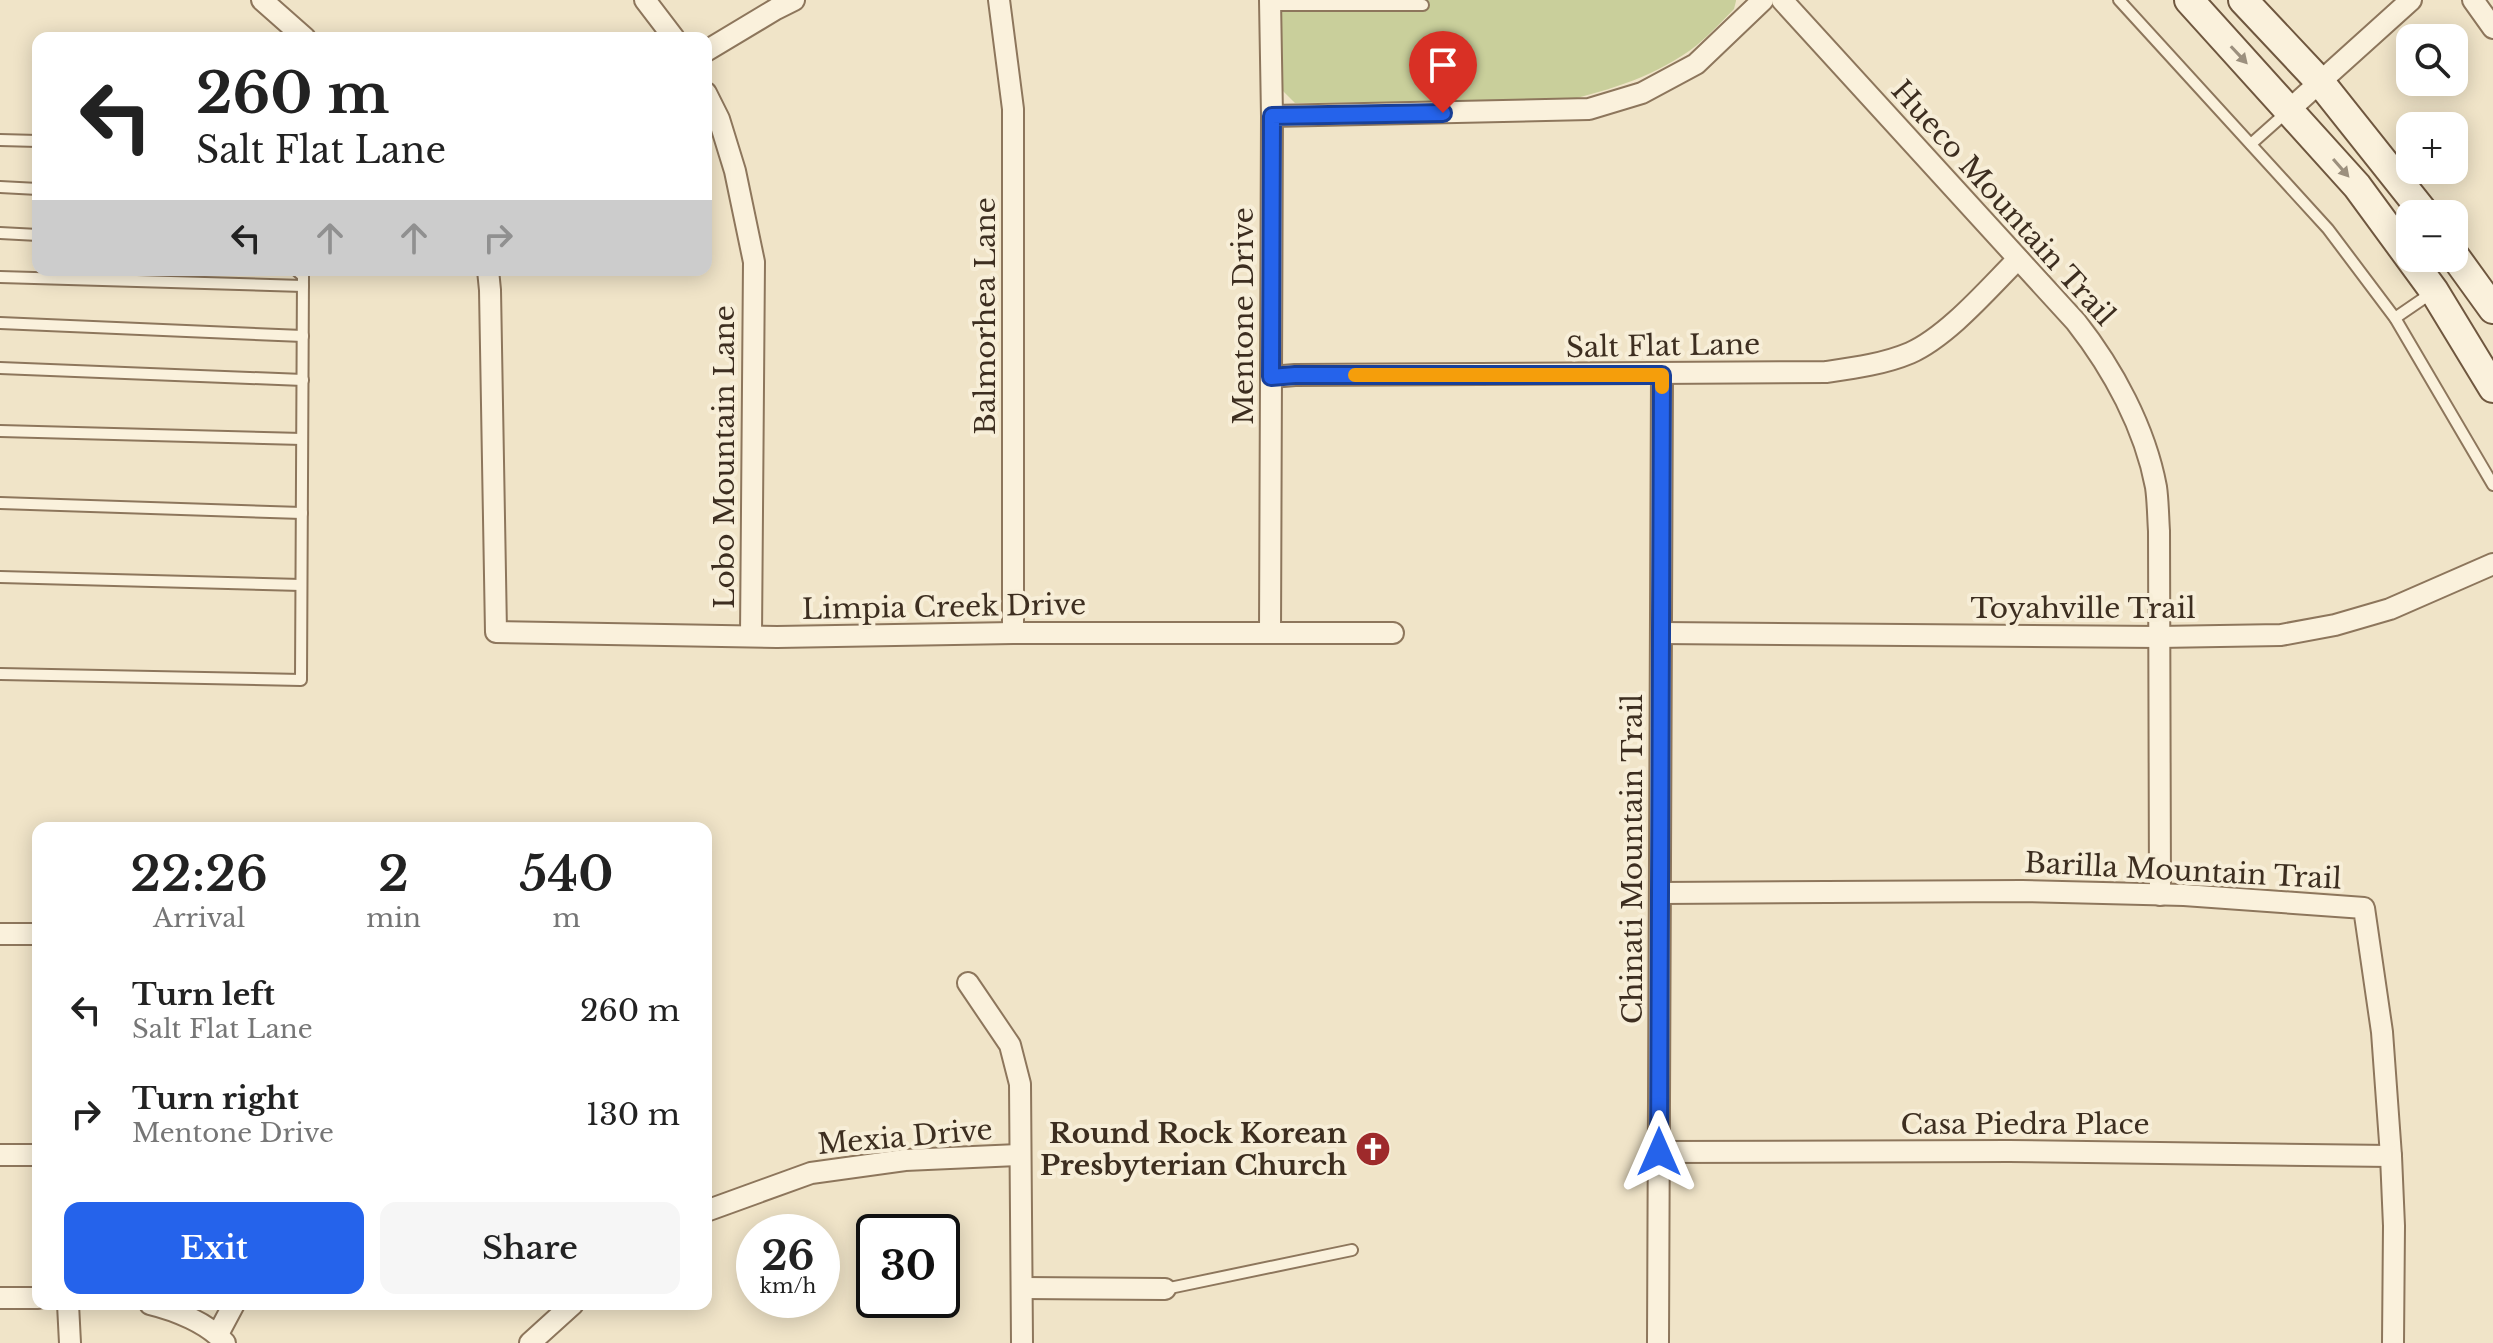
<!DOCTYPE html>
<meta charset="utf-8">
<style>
body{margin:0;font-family:"Libre Baskerville",serif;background:#f6f6f6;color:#222;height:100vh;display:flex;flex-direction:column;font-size:30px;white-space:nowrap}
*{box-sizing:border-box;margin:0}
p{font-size:26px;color:#767676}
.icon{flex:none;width:44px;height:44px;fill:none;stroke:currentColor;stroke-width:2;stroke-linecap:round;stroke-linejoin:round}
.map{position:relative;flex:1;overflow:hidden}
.panel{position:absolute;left:32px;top:822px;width:680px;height:488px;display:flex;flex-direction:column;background:#fff;border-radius:16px;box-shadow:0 4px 20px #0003}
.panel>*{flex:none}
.guide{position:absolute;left:32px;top:32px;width:680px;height:244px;border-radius:16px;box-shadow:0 4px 20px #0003;background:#fff;color:#222;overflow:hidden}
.controls{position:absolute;left:2396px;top:24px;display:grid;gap:16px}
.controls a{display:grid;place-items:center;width:72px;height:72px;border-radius:16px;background:#fff;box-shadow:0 4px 20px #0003;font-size:40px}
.speed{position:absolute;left:736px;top:1214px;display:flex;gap:16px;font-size:40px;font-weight:700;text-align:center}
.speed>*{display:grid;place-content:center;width:104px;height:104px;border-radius:50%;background:#fff;box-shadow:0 4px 20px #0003;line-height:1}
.speed small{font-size:20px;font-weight:400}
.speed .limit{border:4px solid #111;border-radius:12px;background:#fff;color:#111}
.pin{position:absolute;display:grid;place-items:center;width:68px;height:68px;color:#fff;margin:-82px -34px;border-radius:50% 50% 50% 0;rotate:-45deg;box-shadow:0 0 8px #0007}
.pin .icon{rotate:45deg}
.me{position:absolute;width:88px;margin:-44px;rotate:0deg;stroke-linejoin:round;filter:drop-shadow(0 0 6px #0008)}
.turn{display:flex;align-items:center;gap:28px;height:168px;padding:0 32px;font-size:36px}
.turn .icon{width:104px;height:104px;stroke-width:2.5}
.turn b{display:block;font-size:56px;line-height:68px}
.lanes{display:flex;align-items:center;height:76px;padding:0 32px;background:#0003;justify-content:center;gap:40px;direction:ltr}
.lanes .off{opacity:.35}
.eta{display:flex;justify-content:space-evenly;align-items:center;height:136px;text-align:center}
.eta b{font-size:48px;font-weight:600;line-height:56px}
.primary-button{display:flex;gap:16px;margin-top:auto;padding:16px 32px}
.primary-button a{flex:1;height:92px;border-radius:16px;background:#2563eb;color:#fff;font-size:32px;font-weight:600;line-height:92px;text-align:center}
.primary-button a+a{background:#f6f6f6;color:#222}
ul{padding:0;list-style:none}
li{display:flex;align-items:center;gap:24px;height:104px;padding:0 32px}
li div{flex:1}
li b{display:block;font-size:30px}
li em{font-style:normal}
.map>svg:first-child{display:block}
.green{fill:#c9cf9b}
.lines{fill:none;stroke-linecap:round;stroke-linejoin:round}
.lane-casing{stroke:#8d765c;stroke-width:14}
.street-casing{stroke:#8d765c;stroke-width:24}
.secondary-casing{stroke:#6f573f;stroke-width:32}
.lane{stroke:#faf1dc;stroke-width:10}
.street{stroke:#faf1dc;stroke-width:20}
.secondary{stroke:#faf1dc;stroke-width:28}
.oneway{fill:#9c907e}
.route-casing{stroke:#184099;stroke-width:20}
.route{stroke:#2563eb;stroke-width:14}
.slow{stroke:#f59e0b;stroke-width:14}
.labels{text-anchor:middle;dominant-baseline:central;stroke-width:8;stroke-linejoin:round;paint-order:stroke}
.street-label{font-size:28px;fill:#3d2e20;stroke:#f7eed8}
.poi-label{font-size:28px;font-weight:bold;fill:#3d2e20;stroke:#f7eed8;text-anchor:end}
</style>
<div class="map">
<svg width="2493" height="1343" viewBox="0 0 2493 1343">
<rect width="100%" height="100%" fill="#f0e4c8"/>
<!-- green -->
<path class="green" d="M 1281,0 L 1736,0 L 1736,1 L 1734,9 C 1722,21 1710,34 1697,45 C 1659,75 1611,90 1564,101 L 1295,103 L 1283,91 Z"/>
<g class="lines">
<defs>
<g id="lane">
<polyline points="2119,0 2328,229 2395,318 2493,485"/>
<polyline points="1270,5 1423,5"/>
<polyline points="0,140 38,141"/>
<polyline points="2251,144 2288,111"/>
<polyline points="0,187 38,189"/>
<polyline points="0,233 38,235"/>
<polyline points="0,277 303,286"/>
<polyline points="2395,318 2433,292"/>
<polyline points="0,323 303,336"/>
<polyline points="0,368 303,380"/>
<polyline points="0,431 302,439"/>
<polyline points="0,503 302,513"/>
<polyline points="0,577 301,585"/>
<polyline points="0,674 301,680 303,276 296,270"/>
<polyline points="1165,1289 1352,1250"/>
</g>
<g id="street">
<polyline points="262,0 305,38"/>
<polyline points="645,0 674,38"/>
<polyline points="999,0 1013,109 1013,633"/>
<polyline points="1270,0 1272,116 1270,633"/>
<path d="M 1782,0 L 2076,322 C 2113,369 2145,428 2156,487 C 2158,501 2158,516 2159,531 L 2160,895"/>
<polyline points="2473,0 2493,28"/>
<polyline points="706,51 776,9 794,0"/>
<polyline points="706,93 719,119 735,171 754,262 751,636"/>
<polyline points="2290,109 2411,0"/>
<polyline points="1272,116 1589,109 1642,93 1696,64 1763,0"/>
<polyline points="488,270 490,290 496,632 777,637 1013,633 1393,633"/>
<path d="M 1271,377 L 1295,375 L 1826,372 C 1854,368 1884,364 1910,353 C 1948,336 1988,289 2018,259"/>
<polyline points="1661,633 2159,637 2281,635 2335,625 2390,609 2493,564"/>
<polyline points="1660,893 2022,891 2184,895 2364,908 2382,1032 2391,1156 2394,1226 2393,1343"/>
<polyline points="0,934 38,934"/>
<polyline points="968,983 1010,1045 1020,1084 1022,1343"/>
<polyline points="1659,1152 2009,1151 2391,1156"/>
<polyline points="0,1155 38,1155"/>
<polyline points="706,1211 811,1173 905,1160 1020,1155"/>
<polyline points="1022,1288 1165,1289"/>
<polyline points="0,1298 38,1298"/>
<polyline points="68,1304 70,1343"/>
<path d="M 150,1304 C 175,1310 208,1323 225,1343"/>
<polyline points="218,1334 234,1304"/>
<polyline points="530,1343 573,1304"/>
<polyline points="1658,1343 1662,375"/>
</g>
<g id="secondary">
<polyline points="2189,0 2357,186 2434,291 2493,388"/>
<polyline points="2243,0 2320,82 2425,214"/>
<polyline points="2454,255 2493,309"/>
</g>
</defs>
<!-- lane casing -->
<use href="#lane" class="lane-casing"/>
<!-- street casing -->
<use href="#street" class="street-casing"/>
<!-- secondary casing -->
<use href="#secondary" class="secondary-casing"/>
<!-- lane -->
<use href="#lane" class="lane"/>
<!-- street -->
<use href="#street" class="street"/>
<!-- secondary -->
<use href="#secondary" class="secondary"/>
</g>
<!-- one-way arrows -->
<defs><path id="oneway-solid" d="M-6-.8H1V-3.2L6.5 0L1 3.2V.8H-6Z" transform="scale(2)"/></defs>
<g class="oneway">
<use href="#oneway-solid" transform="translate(2239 55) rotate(47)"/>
<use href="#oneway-solid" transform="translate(2341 168) rotate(49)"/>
</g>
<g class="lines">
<defs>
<polyline id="route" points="1443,113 1272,116 1271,377 1295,375 1662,375 1659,1152"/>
</defs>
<!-- route casing -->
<use href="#route" class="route-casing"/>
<!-- route -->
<use href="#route" class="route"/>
<!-- slow -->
<polyline class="slow" points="1355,375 1662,375 1662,387"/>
</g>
<!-- icons -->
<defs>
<symbol id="church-disc" viewBox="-11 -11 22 22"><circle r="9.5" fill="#9e2a2b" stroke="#f7eed8"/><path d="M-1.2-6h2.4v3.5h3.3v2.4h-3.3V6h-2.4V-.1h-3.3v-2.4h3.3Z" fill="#fff"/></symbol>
</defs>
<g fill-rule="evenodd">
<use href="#church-disc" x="1353" y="1129" width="40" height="40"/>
</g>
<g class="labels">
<!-- street labels -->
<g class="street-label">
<text transform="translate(2003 203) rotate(48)">Hueco Mountain Trail</text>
<text transform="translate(985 316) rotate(-90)">Balmorhea Lane</text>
<text transform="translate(1243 316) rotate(-90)">Mentone Drive</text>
<text transform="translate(1663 346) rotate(-1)">Salt Flat Lane</text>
<text transform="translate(724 457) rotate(-90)">Lobo Mountain Lane</text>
<text transform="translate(944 607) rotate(-1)">Limpia Creek Drive</text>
<text x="2083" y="608">Toyahville Trail</text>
<text transform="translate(1632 859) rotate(-90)">Chinati Mountain Trail</text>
<text transform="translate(2183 871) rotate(3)">Barilla Mountain Trail</text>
<text x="2025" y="1124">Casa Piedra Place</text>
<text transform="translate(905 1137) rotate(-5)">Mexia Drive</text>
</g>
<!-- poi labels -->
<g class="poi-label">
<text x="1347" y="1133">Round Rock Korean<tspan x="1347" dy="32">Presbyterian Church</tspan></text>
</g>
</g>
</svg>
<div class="controls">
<a><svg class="icon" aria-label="search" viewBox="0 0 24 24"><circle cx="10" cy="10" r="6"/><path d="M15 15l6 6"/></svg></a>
<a>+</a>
<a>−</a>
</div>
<div class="speed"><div>26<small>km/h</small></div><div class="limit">30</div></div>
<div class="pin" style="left:1443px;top:113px;background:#d93025"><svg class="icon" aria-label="arrive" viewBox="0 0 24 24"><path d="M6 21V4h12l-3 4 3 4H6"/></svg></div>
<svg class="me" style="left:1659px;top:1152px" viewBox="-20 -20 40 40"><path d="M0-17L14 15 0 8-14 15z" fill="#2563eb" stroke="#fff" stroke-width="4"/></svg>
<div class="guide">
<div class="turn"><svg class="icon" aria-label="left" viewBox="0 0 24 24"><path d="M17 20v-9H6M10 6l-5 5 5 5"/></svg><div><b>260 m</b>Salt Flat Lane</div></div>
<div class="lanes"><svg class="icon" aria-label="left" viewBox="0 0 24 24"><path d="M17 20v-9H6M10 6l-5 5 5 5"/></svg><svg class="icon off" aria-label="ahead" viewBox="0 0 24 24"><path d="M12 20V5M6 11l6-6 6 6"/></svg><svg class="icon off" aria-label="ahead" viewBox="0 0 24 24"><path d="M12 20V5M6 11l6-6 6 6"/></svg><svg class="icon off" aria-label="right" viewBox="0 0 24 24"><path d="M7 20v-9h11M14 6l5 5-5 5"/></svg></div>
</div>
<section class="panel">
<div class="eta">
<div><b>22:26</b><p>Arrival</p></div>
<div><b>2</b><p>min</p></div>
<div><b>540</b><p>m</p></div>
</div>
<ul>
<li><svg class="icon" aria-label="left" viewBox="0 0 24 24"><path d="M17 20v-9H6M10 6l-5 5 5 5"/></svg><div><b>Turn left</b><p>Salt Flat Lane</p></div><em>260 m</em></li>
<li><svg class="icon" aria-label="right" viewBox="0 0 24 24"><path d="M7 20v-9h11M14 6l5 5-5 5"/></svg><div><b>Turn right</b><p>Mentone Drive</p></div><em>130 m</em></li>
</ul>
<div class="primary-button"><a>Exit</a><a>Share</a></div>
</section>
</div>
